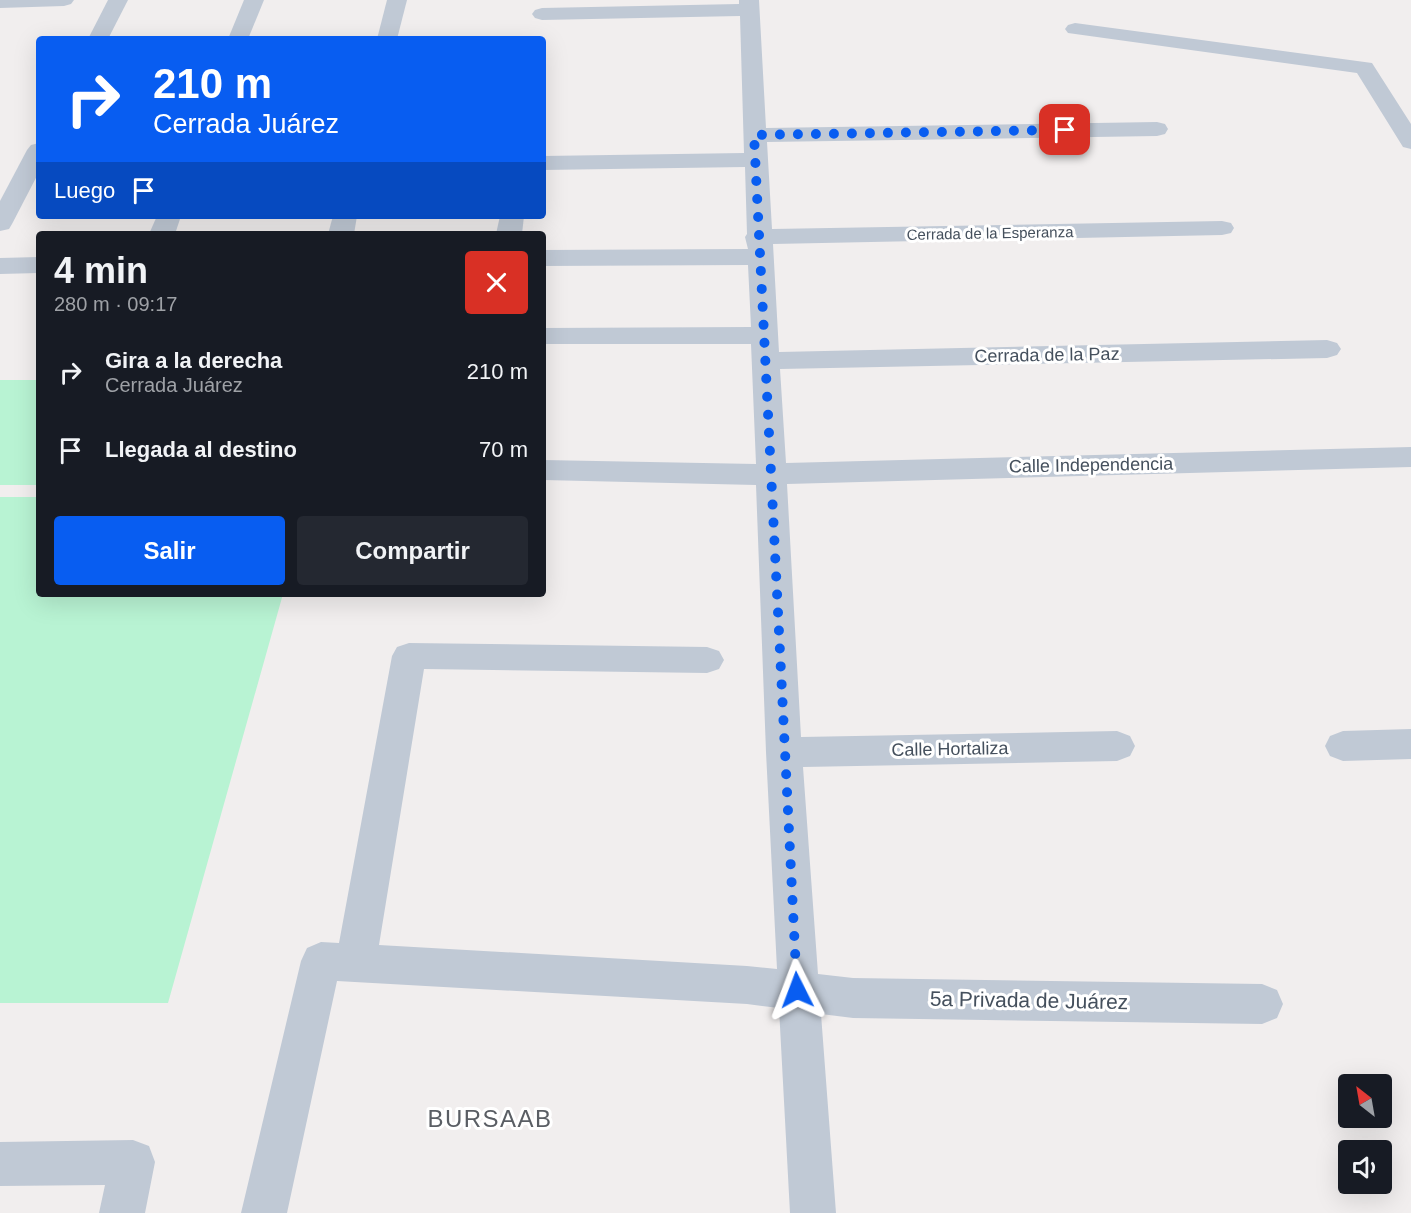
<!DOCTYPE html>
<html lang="es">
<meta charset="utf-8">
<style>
body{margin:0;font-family:Helvetica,sans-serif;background:#242831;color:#f1f3f6;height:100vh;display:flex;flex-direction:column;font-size:22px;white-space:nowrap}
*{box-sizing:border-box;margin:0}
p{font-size:20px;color:#9ea1a6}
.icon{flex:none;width:33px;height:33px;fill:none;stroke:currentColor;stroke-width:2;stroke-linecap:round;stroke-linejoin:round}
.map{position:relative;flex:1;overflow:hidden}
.sheet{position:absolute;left:36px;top:231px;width:510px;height:366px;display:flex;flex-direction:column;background:#171b24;border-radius:6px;box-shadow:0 6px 24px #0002}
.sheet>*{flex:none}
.top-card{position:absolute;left:36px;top:36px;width:510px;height:183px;border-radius:6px;box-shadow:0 6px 24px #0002;background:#085df1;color:#fff;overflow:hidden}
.needle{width:39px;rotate:329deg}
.controls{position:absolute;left:1338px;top:1074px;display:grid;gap:12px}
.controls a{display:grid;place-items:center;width:54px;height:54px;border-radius:6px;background:#171b24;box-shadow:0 6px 24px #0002;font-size:30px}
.pin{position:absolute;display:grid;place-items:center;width:51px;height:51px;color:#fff;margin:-26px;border-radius:12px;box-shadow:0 3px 9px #0006}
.me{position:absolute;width:66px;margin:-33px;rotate:357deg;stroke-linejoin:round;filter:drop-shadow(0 0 4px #0008)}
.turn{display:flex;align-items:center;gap:21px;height:126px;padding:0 18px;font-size:27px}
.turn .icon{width:78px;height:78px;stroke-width:2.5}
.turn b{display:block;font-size:42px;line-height:51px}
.then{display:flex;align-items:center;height:57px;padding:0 18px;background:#0003;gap:12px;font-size:22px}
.round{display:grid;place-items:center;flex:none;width:63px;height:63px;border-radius:6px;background:#242831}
.summary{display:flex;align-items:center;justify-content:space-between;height:102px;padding:0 18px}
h1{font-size:36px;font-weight:700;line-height:45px}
.button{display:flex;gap:12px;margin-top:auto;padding:12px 18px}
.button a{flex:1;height:69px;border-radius:6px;background:#085df1;color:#fff;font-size:24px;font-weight:700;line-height:69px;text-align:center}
.button a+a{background:#242831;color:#f1f3f6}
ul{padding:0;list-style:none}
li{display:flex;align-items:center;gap:18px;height:78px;padding:0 18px}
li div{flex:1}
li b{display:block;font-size:22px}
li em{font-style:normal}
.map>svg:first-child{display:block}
.green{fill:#b8f3d3}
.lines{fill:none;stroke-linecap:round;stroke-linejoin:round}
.minor{fill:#c0c9d5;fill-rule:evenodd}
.route{stroke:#085df1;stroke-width:10;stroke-dasharray:0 18}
.labels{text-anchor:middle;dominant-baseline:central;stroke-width:6;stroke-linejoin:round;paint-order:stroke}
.far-street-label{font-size:15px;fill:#45505d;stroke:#fff}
.street-label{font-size:18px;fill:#45505d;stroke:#fff}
.near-street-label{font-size:21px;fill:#45505d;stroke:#fff}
.near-neighbourhood-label{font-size:24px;letter-spacing:1.5px;fill:#5a5e64;stroke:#fff}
</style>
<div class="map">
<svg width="1411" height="1213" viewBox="0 0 1411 1213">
<rect width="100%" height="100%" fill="#f1eeee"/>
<!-- green -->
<g class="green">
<rect x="0" y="380" width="39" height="105"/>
<polygon points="0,497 39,497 39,594 283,594 168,1003 0,1003"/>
</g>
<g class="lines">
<!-- minor -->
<g class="minor">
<polygon points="0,0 74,0 71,4 64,6 0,8"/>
<polygon points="108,0 128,0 108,39 88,39"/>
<polygon points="244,0 264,0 248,39 228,39"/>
<polygon points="387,0 407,0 397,39 377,39"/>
<polygon points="739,0 759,0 766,128 1157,122 1165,124 1168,129 1165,134 1157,136 767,142 772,229 1222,221 1231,223 1234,228 1231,233 1222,235 773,244 779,352 1327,340 1337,343 1341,349 1337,355 1327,358 780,369 786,463 1411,447 1411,467 787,484 801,737 1117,731 1130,736 1135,746 1130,756 1117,761 803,767 818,974 853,978 1262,984 1277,990 1283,1004 1277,1018 1262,1024 853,1018 821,1014 836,1213 790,1213 779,1008 747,1004 337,981 287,1213 241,1213 301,961 307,948 321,942 339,943 392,656 397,647 409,643 707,647 719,651 724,660 719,669 707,673 424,669 379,945 747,966 777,969 766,752 756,485 543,480 543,460 756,464 751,344 543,344 543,328 751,327 748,265 543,266 543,250 748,249 745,237 747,234 745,167 543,170 543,156 744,153 740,16 542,20 535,18 532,14 535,10 542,8 739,4"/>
<polygon points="1075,23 1372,63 1411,124 1411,149 1403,147 1357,73 1068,33 1065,29 1068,25"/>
<polygon points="39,143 39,172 12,224 9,229 0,231 0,201 27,150 31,145"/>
<polygon points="157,216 181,216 175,234 149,234"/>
<polygon points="333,216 357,216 354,234 328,234"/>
<polygon points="500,216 524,216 522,234 496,234"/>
<polygon points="39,257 39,273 0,274 0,258"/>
<polygon points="1411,729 1411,759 1343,761 1330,756 1325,746 1330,736 1343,731"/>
<polygon points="133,1140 149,1146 155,1162 145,1213 99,1213 105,1185 0,1186 0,1142"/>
</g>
</g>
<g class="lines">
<!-- route -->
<polyline class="route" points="797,990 754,135 1065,130"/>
</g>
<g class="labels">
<!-- far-street labels -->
<g class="far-street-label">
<text transform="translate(990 233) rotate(-1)">Cerrada de la Esperanza</text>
</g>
<!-- street labels -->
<g class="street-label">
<text transform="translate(1047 355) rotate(-1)">Cerrada de la Paz</text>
<text transform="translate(1091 465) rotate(-1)">Calle Independencia</text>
<text transform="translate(950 749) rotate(-1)">Calle Hortaliza</text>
</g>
<!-- near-street labels -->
<g class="near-street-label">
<text transform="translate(1029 1000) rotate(1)">5a Privada de Juárez</text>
</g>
<!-- near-neighbourhood labels -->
<g class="near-neighbourhood-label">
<text x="490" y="1118">BURSAAB</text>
</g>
</g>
</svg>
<div class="controls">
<a><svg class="needle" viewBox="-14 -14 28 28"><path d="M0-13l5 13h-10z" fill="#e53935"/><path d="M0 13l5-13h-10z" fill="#9ea1a6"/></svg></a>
<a><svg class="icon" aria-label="sound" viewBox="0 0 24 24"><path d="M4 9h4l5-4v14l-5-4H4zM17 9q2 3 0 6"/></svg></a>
</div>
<div class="pin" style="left:1065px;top:130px;background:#d93025"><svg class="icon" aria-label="arrive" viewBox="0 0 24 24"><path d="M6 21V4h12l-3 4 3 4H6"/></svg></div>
<svg class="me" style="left:797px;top:990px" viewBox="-20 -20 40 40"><path d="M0-17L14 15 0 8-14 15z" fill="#085df1" stroke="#fff" stroke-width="4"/></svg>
<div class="top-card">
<div class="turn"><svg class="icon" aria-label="right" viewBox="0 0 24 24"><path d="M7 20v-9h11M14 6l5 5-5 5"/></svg><div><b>210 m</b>Cerrada Juárez</div></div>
<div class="then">Luego<svg class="icon" aria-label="arrive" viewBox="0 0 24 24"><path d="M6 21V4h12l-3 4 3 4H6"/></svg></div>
</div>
<section class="sheet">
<div class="summary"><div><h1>4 min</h1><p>280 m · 09:17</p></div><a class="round" style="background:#d93025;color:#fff"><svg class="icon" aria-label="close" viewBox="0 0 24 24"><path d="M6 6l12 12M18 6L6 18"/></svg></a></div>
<ul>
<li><svg class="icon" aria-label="right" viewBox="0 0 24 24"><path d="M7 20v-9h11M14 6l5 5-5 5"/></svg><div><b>Gira a la derecha</b><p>Cerrada Juárez</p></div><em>210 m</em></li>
<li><svg class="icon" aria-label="arrive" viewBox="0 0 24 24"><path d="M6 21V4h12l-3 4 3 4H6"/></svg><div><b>Llegada al destino</b></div><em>70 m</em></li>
</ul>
<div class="button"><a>Salir</a><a>Compartir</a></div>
</section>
</div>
